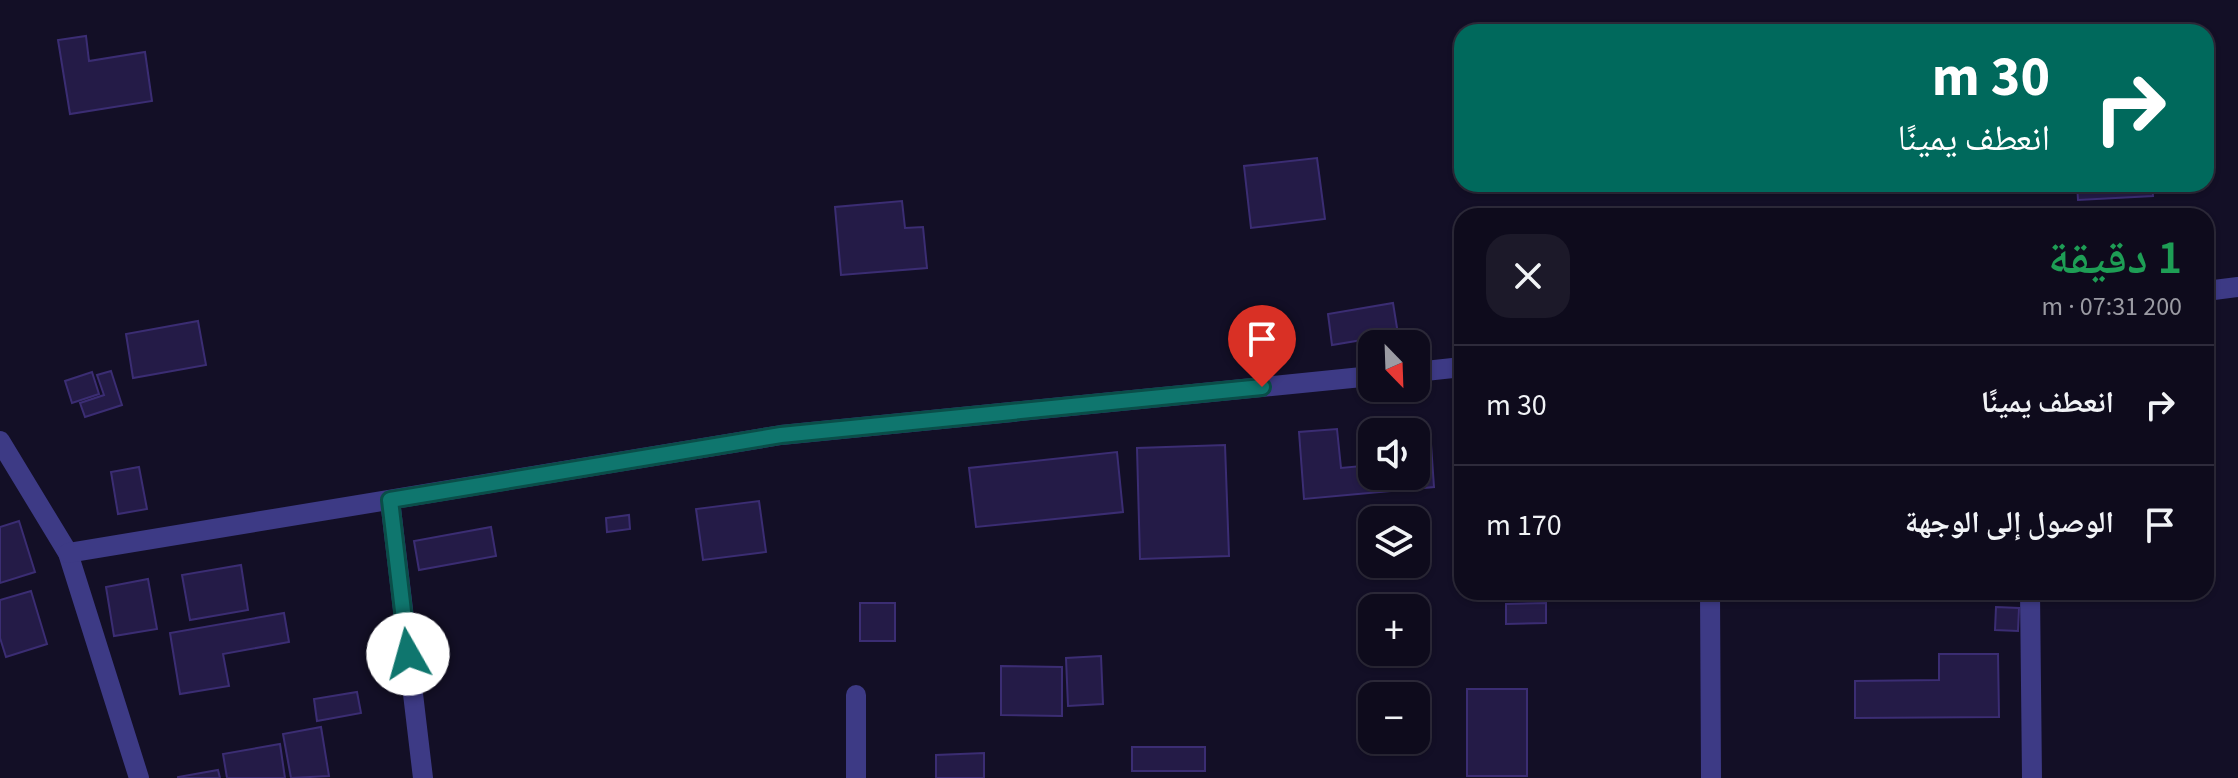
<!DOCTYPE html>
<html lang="ar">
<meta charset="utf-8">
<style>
body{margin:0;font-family:"Source Sans 3","Noto Naskh Arabic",sans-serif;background:#1c1929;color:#f1f3f6;direction:rtl;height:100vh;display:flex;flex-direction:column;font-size:30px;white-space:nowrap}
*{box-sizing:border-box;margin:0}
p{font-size:26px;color:#9b9ba3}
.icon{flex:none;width:44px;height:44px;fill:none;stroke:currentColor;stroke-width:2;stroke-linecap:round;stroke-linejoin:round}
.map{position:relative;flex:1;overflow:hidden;direction:ltr}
.details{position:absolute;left:1454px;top:208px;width:760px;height:392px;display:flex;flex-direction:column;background:#0e0b1c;border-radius:24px;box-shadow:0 2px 6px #0004,0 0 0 2px #2e2b3b;direction:rtl}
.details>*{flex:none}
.top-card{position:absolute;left:1454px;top:24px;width:760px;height:168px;border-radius:24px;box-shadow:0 2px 6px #0004,0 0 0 2px #2e2b3b;direction:rtl;background:#00695c;color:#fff;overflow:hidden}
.needle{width:52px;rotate:157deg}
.fabs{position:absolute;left:1358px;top:330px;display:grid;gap:16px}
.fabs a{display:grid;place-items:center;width:72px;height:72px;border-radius:16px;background:#0e0b1c;box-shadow:0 2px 6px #0004,0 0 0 2px #2e2b3b;font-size:40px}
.pin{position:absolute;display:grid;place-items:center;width:68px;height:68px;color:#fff;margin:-82px -34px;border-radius:50% 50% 50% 0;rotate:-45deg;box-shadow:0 0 8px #0007}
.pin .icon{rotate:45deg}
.me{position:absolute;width:88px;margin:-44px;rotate:353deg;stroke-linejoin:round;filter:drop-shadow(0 0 6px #0008)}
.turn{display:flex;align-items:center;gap:28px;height:168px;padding:0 32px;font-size:36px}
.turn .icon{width:104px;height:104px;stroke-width:2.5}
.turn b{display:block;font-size:56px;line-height:68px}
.round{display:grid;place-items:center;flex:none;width:84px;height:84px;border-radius:24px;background:#1c1929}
.headline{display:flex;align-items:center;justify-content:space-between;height:136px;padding:0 32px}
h1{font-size:48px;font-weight:600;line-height:60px;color:#1e9e55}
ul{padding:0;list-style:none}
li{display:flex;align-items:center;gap:24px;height:120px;padding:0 32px;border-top:2px solid #2e2b3b}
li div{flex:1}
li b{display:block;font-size:30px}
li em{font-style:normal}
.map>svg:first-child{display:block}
.building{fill:#241b47;stroke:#3b2d73;stroke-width:2}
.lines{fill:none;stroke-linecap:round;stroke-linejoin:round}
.minor{stroke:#3d3a85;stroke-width:20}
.route-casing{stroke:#0a4d48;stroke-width:20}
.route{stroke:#0f766e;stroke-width:14}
</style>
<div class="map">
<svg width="2238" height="778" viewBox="0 0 2238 778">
<rect width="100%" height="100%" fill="#130f26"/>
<!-- building -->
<g class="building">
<polygon points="86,36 89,61 145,52 152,101 70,114 58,40"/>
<polygon points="1317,158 1325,219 1251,228 1244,166"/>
<polygon points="2077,184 2152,184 2153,196 2078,200"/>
<polygon points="902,201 905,228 923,227 927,268 841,275 835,207"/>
<polygon points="1393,303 1398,334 1332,345 1328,314"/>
<polygon points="198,321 206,365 133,378 126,334"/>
<polygon points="111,371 122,405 85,417 80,403 104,395 97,375"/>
<polygon points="92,372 99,394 72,403 65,381"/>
<polygon points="1337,429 1341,468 1372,465 1372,476 1416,476 1416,445 1431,444 1434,487 1304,499 1299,432"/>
<polygon points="1225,445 1229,556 1140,559 1137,448"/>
<polygon points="1117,452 1123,512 976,527 969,468"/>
<polygon points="139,467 147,509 118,514 111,472"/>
<polygon points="759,501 766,552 703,560 696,509"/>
<polygon points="629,515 630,529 607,532 606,518"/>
<polygon points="19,521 35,572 0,583 0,527"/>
<polygon points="491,527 496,556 419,570 414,541"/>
<polygon points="241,565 248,610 190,620 182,575"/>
<polygon points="148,579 157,629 114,636 106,587"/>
<polygon points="31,591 47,644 6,657 0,638 0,600"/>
<rect x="860" y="603" width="35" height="38"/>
<polygon points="1546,603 1546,623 1506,624 1506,604"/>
<polygon points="1996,607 2019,608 2018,631 1995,630"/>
<polygon points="284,613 289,642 223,654 229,686 180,694 170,633"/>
<polygon points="1939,654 1998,654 1999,717 1855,718 1855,681 1939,680"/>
<polygon points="1101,656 1103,704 1068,706 1066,658"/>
<polygon points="1001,666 1062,667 1062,716 1001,715"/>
<rect x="1467" y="689" width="60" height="87"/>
<polygon points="357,692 361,713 317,721 314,699"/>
<polygon points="321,727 329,776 291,778 283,734"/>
<polygon points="280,744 285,778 227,778 223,754"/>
<rect x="1132" y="747" width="73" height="24"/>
<polygon points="984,753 984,778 936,778 936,755"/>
<polygon points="218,770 220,778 178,778 178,777"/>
</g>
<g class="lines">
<!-- minor -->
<g class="minor">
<polyline points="2206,291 2238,287"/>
<polyline points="1416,372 1462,367"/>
<polyline points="0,441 68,553 139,778"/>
<polyline points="390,500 423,778"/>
<polyline points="68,553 781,435 1372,376"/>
<polyline points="1710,592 1711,778"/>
<polyline points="2030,592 2032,778"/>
<polyline points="856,695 856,778"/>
</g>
</g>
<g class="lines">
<defs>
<polyline id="route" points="408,654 390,500 781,435 1262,387"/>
</defs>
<!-- route casing -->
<use href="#route" class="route-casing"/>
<!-- route -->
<use href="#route" class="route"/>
</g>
</svg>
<div class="fabs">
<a><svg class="needle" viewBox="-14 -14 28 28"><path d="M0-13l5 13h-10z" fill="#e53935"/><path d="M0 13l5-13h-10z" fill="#9b9ba3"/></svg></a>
<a><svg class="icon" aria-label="sound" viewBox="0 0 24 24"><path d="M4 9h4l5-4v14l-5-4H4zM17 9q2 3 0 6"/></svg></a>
<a><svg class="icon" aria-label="layers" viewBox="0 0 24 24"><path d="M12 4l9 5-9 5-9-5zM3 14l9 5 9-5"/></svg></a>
<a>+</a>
<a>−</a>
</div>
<div class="pin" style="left:1262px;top:387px;background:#d93025"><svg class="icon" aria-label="arrive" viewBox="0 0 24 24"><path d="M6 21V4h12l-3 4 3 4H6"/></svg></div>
<svg class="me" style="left:408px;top:654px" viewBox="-20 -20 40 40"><circle r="19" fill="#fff"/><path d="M0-13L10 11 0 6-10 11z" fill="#0f766e"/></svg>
<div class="top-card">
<div class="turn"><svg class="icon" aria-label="right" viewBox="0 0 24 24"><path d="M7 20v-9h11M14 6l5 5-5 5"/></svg><div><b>30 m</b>انعطف يمينًا</div></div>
</div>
<section class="details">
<div class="headline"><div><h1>1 دقيقة</h1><p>200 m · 07:31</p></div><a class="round"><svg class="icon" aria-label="close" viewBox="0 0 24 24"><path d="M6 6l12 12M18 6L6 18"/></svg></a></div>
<ul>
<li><svg class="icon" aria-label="right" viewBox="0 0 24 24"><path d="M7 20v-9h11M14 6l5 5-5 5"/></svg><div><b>انعطف يمينًا</b></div><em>30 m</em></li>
<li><svg class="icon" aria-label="arrive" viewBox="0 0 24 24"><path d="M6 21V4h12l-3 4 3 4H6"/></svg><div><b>الوصول إلى الوجهة</b></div><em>170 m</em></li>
</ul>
</section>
</div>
